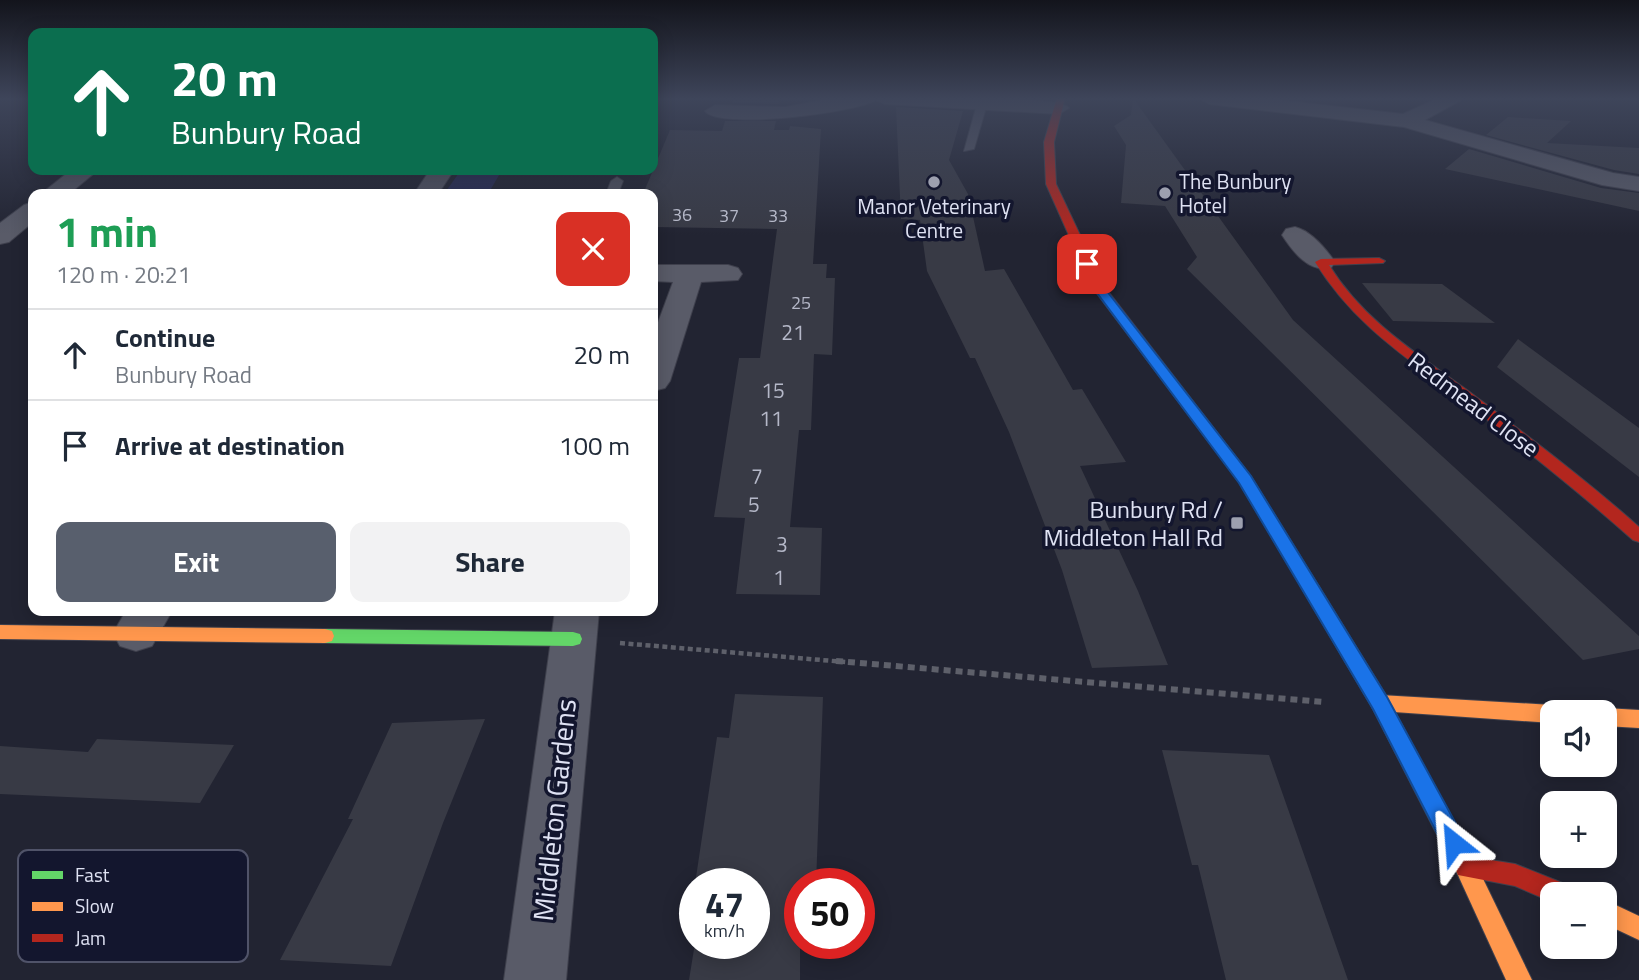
<!DOCTYPE html>
<meta charset="utf-8">
<style>
body{margin:0;font-family:"Titillium Web",sans-serif;background:#f2f2f3;color:#1f2937;height:100vh;display:flex;flex-direction:column;font-size:26px;white-space:nowrap}
*{box-sizing:border-box;margin:0}
p{font-size:23px;color:#747a83}
.icon{flex:none;width:38px;height:38px;fill:none;stroke:currentColor;stroke-width:2;stroke-linecap:round;stroke-linejoin:round}
.map{position:relative;flex:1;overflow:hidden}
.drawer{position:absolute;left:28px;top:189px;width:630px;height:427px;display:flex;flex-direction:column;background:#fff;border-radius:14px;box-shadow:0 4px 18px #0003}
.drawer>*{flex:none}
.hud{position:absolute;left:28px;top:28px;width:630px;height:147px;border-radius:14px;box-shadow:0 4px 18px #0003;background:#0b6e4f;color:#fff;overflow:hidden}
.fabs{position:absolute;left:1540px;top:700px;display:grid;gap:14px}
.fabs a{display:grid;place-items:center;width:77px;height:77px;border-radius:14px;background:#fff;box-shadow:0 4px 18px #0003;font-size:35px}
.speed{position:absolute;left:679px;top:868px;display:flex;gap:14px;font-size:35px;font-weight:700;text-align:center}
.speed>*{display:grid;place-content:center;width:91px;height:91px;border-radius:50%;background:#fff;box-shadow:0 4px 18px #0003;line-height:1}
.speed small{font-size:18px;font-weight:400}
.speed .limit{border:10px solid #d22;background:#fff;color:#111}
.pin{position:absolute;display:grid;place-items:center;width:60px;height:60px;color:#fff;margin:-30px;border-radius:14px;box-shadow:0 4px 10px #0006}
.me{position:absolute;width:77px;margin:-38px;rotate:332deg;stroke-linejoin:round;filter:drop-shadow(0 0 5px #0008)}
.turn{display:flex;align-items:center;gap:24px;height:147px;padding:0 28px;font-size:32px}
.turn .icon{width:91px;height:91px;stroke-width:2.5}
.turn b{display:block;font-size:49px;line-height:60px}
.round{display:grid;place-items:center;flex:none;width:74px;height:74px;border-radius:14px;background:#f2f2f3}
.overview{display:flex;align-items:center;justify-content:space-between;height:119px;padding:0 28px}
h1{font-size:42px;font-weight:700;line-height:52px;color:#1e9e55}
.primary-button{display:flex;gap:14px;margin-top:auto;padding:14px 28px}
.primary-button a{flex:1;height:80px;border-radius:14px;background:#585f6d;color:#fff;font-size:28px;font-weight:700;line-height:80px;text-align:center}
.primary-button a+a{background:#f2f2f3;color:#1f2937}
ul{padding:0;list-style:none}
li{display:flex;align-items:center;gap:21px;height:91px;padding:0 28px;border-top:2px solid #e0e1e3}
li div{flex:1}
li b{display:block;font-size:26px}
li em{font-style:normal}
.map>svg:first-child{display:block}
.green{fill:#292d58}
.building{fill:#383a45}
.lines{fill:none;stroke-linecap:round;stroke-linejoin:round}
.lane-casing{stroke:#3f404d;stroke-width:2}
.street-casing{stroke:#3f404d;stroke-width:2}
.fast-casing{stroke:#3f404d;stroke-width:2}
.slow-casing{stroke:#3f404d;stroke-width:2}
.jam-casing{stroke:#3f404d;stroke-width:2}
.path-far1{stroke:#5e606a;stroke-width:4.5;stroke-dasharray:5 3.5;stroke-linecap:butt}
.path{stroke:#5e606a;stroke-width:6;stroke-dasharray:7 5;stroke-linecap:butt}
.lane{fill:#595b68;fill-rule:evenodd}
.street{fill:#595b68;fill-rule:evenodd}
.fast{fill:#63d668;fill-rule:evenodd}
.slow{fill:#ff974d;fill-rule:evenodd}
.jam{fill:#b3261e;fill-rule:evenodd}
.route{fill:#1a73e8;stroke:#114b97;stroke-width:2}
.poi-dot{fill:#9da0af;stroke:#13162e;stroke-width:2.5}
.labels{text-anchor:middle;dominant-baseline:central;stroke-width:7;stroke-linejoin:round;paint-order:stroke}
.far-number-label{font-size:18px;fill:#b5b8c8}
.far-poi-label{font-size:21px;fill:#dfe2f3;stroke:#13162e;text-anchor:start}
.number-label{font-size:21px;fill:#b5b8c8}
.street-label{font-size:24px;fill:#dfe2f3;stroke:#13162e}
.poi-label{font-size:24px;fill:#dfe2f3;stroke:#13162e;text-anchor:end}
.near-street-label{font-size:28px;fill:#dfe2f3;stroke:#13162e}
.key{fill:#13162e;stroke:#505369;stroke-width:2}
.key-label{font-size:19px;fill:#dfe2f3}
</style>
<div class="map">
<svg width="1639" height="980" viewBox="0 0 1639 980">
<rect width="100%" height="100%" fill="#222432"/>
<!-- green -->
<polygon class="green" points="461,170 502,170 488,194 444,194"/>
<!-- building -->
<g class="building">
<polygon points="733,98 780,98 779,104 732,103"/>
<polygon points="1133,98 1293,320 1639,636 1639,649 1583,660 1187,269 1197,257 1165,206 1121,203 1126,145 1114,126 1131,115"/>
<polygon points="896,107 963,111 949,160 968,194 985,271 1004,269 1073,390 1082,389 1126,462 1080,466 1138,591 1168,665 1092,668 1062,570 1009,432 975,358 970,358 927,271 920,220 901,219"/>
<polygon points="1508,117 1571,121 1547,143 1639,148 1639,174 1614,170 1486,135"/>
<polygon points="725,121 776,121 774,130 789,130 790,126 821,129 813,264 827,264 826,278 835,278 832,355 814,354 811,430 799,430 790,527 822,528 820,595 736,594 745,518 714,517 739,358 760,358 777,229 653,227 653,194 643,194 670,130 722,131"/>
<polygon points="1469,149 1601,188 1639,193 1639,211 1445,169"/>
<polygon points="1362,283 1442,284 1495,323 1393,321"/>
<polygon points="1518,339 1639,428 1639,477 1497,367"/>
<polygon points="735,694 823,697 816,884 800,884 800,980 689,980 695,943 754,943 754,884 695,884 717,737 729,738"/>
<polygon points="485,719 443,823 391,966 280,960 353,819 348,819 392,723"/>
<polygon points="97,739 234,745 200,803 0,794 0,746 88,752"/>
<polygon points="1162,750 1269,755 1348,980 1226,980 1198,865 1192,865"/>
</g>
<g class="lines">
<defs>
<g id="lane">
<polygon points="982,101 987,104 974,149 964,151 977,104"/>
<polygon points="617,177 623,181 618,194 606,194 611,181"/>
</g>
<g id="street">
<path d="M 834,98 C 864,98 1059,93 1069,108 L 1059,114 L 885,104 L 876,100 C 856,113 718,130 705,111 L 715,105 L 785,107 Z"/>
<polygon points="1199,98 1262,98 1403,114 1438,98 1465,98 1425,120 1613,173 1639,177 1639,191 1602,185 1404,127 1209,104"/>
<polygon points="71,170 98,170 69,194 41,194"/>
<polygon points="430,170 454,170 438,194 414,194"/>
<polygon points="33,202 33,222 9,242 0,244 0,223 24,205"/>
<path d="M 1295,227 C 1311,231 1326,249 1335,262 L 1331,268 C 1309,273 1293,252 1282,235 L 1286,229 Z"/>
<polygon points="653,265 728,265 738,268 742,274 738,280 701,282 670,381 665,388 653,391 653,336 673,282 653,281"/>
<polygon points="126,611 172,611 152,646 136,651 120,646 113,633"/>
<polygon points="555,611 599,611 566,980 504,980"/>
</g>
<g id="fast">
<polygon points="1312,583 1318,585 1387,697 1471,854 1474,862 1471,870 1463,873 1455,870 1373,709 1303,590 1306,585"/>
<polygon points="325,629 573,632 580,634 582,639 580,644 573,646 325,643 318,641 316,636 318,631"/>
</g>
<g id="slow">
<polygon points="0,625 325,629 332,631 334,636 332,641 325,643 0,639"/>
<polygon points="1380,695 1552,705 1559,708 1561,712 1552,712 1552,723 1380,711 1373,709 1370,703 1373,697"/>
<polygon points="1605,708 1639,710 1639,728 1605,726 1605,712 1597,712"/>
<polygon points="1463,851 1471,854 1532,980 1506,980 1452,862 1455,854"/>
<polygon points="1605,900 1639,916 1639,940 1605,924"/>
</g>
<g id="jam">
<polygon points="1057,98 1065,98 1054,142 1056,184 1104,286 1250,475 1318,585 1321,590 1318,595 1312,597 1306,595 1239,482 1092,287 1046,184 1044,142"/>
<path d="M 1379,258 L 1385,261 L 1383,263 L 1329,265 C 1363,320 1416,353 1467,390 C 1525,434 1584,478 1639,527 L 1639,542 L 1633,540 C 1577,490 1518,444 1458,397 C 1403,355 1353,323 1315,262 L 1321,259 Z"/>
<polygon points="1466,856 1515,864 1570,886 1574,894 1552,894 1552,902 1515,886 1458,875 1455,867 1458,859"/>
</g>
</defs>
<!-- lane casing -->
<use href="#lane" class="lane-casing"/>
<!-- street casing -->
<use href="#street" class="street-casing"/>
<!-- fast casing -->
<use href="#fast" class="fast-casing"/>
<!-- slow casing -->
<use href="#slow" class="slow-casing"/>
<!-- jam casing -->
<use href="#jam" class="jam-casing"/>
<!-- path-far1 -->
<polyline class="path-far1" points="620,643 857,663"/>
<!-- path -->
<polyline class="path" points="836,661 1323,702"/>
<!-- lane -->
<use href="#lane" class="lane"/>
<!-- street -->
<use href="#street" class="street"/>
<!-- fast -->
<use href="#fast" class="fast"/>
<!-- slow -->
<use href="#slow" class="slow"/>
<!-- jam -->
<use href="#jam" class="jam"/>
</g>
<!-- sky -->
<linearGradient id="sky" x2="0" y2="1"><stop stop-color="#13141c"/><stop offset="0.42" stop-color="#3e455a"/><stop offset="1" stop-color="#3e455a" stop-opacity="0"/></linearGradient>
<rect width="1639" height="235" fill="url(#sky)"/>
<!-- route -->
<polygon class="route" points="1083,261 1091,261 1103,286 1251,476 1387,697 1462,835 1465,843 1462,851 1454,854 1446,851 1373,709 1239,483 1094,289 1081,264"/>
<!-- markers -->
<g class="poi-dot">
<circle cx="934" cy="182" r="7"/>
<circle cx="1165" cy="193" r="7"/>
<rect x="1230" y="516" width="14" height="14" rx="3.5"/>
</g>
<g class="labels">
<!-- far-number labels -->
<g class="far-number-label">
<text x="682" y="214">36</text>
<text x="729" y="215">37</text>
<text x="778" y="215">33</text>
<text x="801" y="302">25</text>
</g>
<!-- far-poi labels -->
<g class="far-poi-label">
<text x="1179" y="181">The Bunbury<tspan x="1179" dy="24">Hotel</tspan></text>
<text x="934" y="206" text-anchor="middle">Manor Veterinary<tspan x="934" dy="24">Centre</tspan></text>
</g>
<!-- number labels -->
<g class="number-label">
<text x="793" y="332">21</text>
<text x="773" y="390">15</text>
<text x="771" y="418">11</text>
<text x="757" y="476">7</text>
<text x="754" y="504">5</text>
<text x="782" y="544">3</text>
<text x="779" y="577">1</text>
</g>
<!-- street labels -->
<g class="street-label">
<text transform="translate(1474 404) rotate(37)">Redmead Close</text>
</g>
<!-- poi labels -->
<g class="poi-label">
<text x="1223" y="509">Bunbury Rd /<tspan x="1223" dy="28">Middleton Hall Rd</tspan></text>
</g>
<!-- near-street labels -->
<g class="near-street-label">
<text transform="translate(554 810) rotate(-84)">Middleton Gardens</text>
</g>
</g>
<!-- legend -->
<rect x="18" y="850" width="230" height="112" rx="10" class="key"/>
<rect x="32" y="871" width="31" height="8" fill="#63d668"/>
<rect x="32" y="902" width="31" height="9" fill="#ff974d"/>
<rect x="32" y="934" width="31" height="8" fill="#b3261e"/>
<g class="key-label">
<text x="75" y="882">Fast</text>
<text x="75" y="913">Slow</text>
<text x="75" y="945">Jam</text>
</g>
</svg>
<div class="fabs">
<a><svg class="icon" aria-label="sound" viewBox="0 0 24 24"><path d="M4 9h4l5-4v14l-5-4H4zM17 9q2 3 0 6"/></svg></a>
<a>+</a>
<a>−</a>
</div>
<div class="speed"><div>47<small>km/h</small></div><div class="limit">50</div></div>
<div class="pin" style="left:1087px;top:264px;background:#d93025"><svg class="icon" aria-label="arrive" viewBox="0 0 24 24"><path d="M6 21V4h12l-3 4 3 4H6"/></svg></div>
<svg class="me" style="left:1454px;top:843px" viewBox="-20 -20 40 40"><path d="M0-17L14 15 0 8-14 15z" fill="#1a73e8" stroke="#fff" stroke-width="4"/></svg>
<div class="hud">
<div class="turn"><svg class="icon" aria-label="ahead" viewBox="0 0 24 24"><path d="M12 20V5M6 11l6-6 6 6"/></svg><div><b>20 m</b>Bunbury Road</div></div>
</div>
<section class="drawer">
<div class="overview"><div><h1>1 min</h1><p>120 m · 20:21</p></div><a class="round" style="background:#d93025;color:#fff"><svg class="icon" aria-label="close" viewBox="0 0 24 24"><path d="M6 6l12 12M18 6L6 18"/></svg></a></div>
<ul>
<li><svg class="icon" aria-label="ahead" viewBox="0 0 24 24"><path d="M12 20V5M6 11l6-6 6 6"/></svg><div><b>Continue</b><p>Bunbury Road</p></div><em>20 m</em></li>
<li><svg class="icon" aria-label="arrive" viewBox="0 0 24 24"><path d="M6 21V4h12l-3 4 3 4H6"/></svg><div><b>Arrive at destination</b></div><em>100 m</em></li>
</ul>
<div class="primary-button"><a>Exit</a><a>Share</a></div>
</section>
</div>
